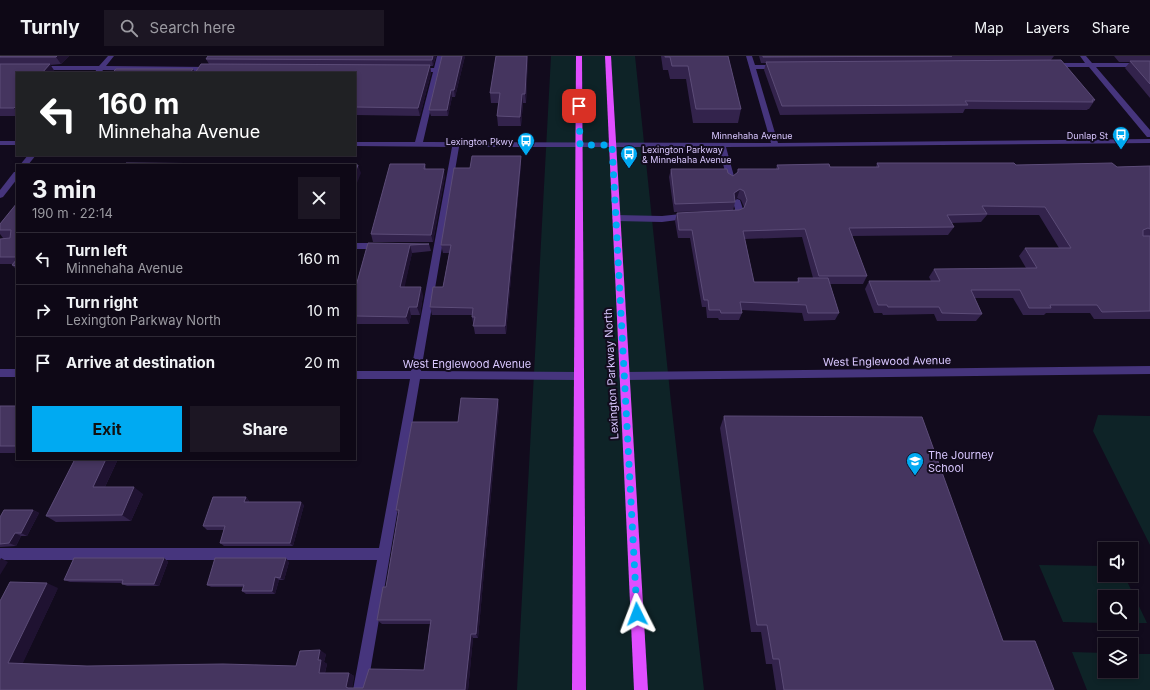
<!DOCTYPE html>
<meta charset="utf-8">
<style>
body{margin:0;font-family:Inter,sans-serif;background:#1c1623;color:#f1f3f6;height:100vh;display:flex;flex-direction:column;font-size:15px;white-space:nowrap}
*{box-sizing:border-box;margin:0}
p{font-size:13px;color:#9b9aa1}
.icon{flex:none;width:22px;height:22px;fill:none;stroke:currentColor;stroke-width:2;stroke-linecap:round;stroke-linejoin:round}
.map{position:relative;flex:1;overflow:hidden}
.drawer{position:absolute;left:16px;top:108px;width:340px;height:296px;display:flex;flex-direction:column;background:#0e0816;border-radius:0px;box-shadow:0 2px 6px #0003,0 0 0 1px #2e2935}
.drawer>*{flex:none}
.hud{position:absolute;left:16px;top:16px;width:340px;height:84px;border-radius:0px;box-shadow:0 2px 6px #0003,0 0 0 1px #2e2935;background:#202124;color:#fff;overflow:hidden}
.controls{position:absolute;left:1098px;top:486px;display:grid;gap:8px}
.controls a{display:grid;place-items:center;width:40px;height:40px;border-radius:0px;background:#0e0816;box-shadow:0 2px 6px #0003,0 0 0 1px #2e2935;font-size:20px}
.pin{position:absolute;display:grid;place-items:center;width:34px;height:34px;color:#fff;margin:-17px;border-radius:8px;box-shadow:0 2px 6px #0006}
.me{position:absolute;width:44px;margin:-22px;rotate:357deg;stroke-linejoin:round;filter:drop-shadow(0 0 3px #0008)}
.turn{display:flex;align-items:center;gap:14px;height:84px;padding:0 16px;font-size:18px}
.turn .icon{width:52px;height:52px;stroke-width:2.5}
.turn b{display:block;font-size:28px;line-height:34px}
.round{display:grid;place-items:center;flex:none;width:42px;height:42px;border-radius:0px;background:#1c1623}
.headline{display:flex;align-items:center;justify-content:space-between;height:68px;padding:0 16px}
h1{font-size:24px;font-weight:700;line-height:30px}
.button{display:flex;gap:8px;margin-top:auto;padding:8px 16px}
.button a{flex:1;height:46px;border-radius:0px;background:#00aaf2;color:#111;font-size:16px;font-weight:700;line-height:46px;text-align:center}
.button a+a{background:#1c1623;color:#f1f3f6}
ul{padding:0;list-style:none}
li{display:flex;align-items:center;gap:12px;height:52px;padding:0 16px;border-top:1px solid #2e2935}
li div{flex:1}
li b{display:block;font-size:15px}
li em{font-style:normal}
header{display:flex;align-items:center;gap:24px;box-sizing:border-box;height:56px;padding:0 20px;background:#0e0816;border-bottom:1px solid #2e2935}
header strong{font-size:19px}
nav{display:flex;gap:22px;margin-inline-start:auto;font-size:14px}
.search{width:280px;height:36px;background:#1c1623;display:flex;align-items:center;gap:10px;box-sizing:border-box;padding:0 14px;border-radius:0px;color:#9b9aa1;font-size:15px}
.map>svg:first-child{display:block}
.green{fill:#0e2327}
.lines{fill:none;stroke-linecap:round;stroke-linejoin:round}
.minor{fill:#46357d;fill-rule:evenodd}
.major{fill:#e04eff;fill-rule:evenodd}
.wall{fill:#33234c;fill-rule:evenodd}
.shaded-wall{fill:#1f1231}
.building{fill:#45355f;stroke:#5c4c78}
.route{stroke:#00aaf2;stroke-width:7;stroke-dasharray:0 12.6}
.labels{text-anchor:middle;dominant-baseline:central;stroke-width:4;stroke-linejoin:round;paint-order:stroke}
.far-street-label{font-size:9px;fill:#d9c7ff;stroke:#120b1d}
.far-poi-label{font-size:9px;fill:#d9c7ff;stroke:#120b1d;text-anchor:end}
.street-label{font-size:11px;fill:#d9c7ff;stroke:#120b1d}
.poi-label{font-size:11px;fill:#d9c7ff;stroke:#120b1d;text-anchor:start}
</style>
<header>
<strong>Turnly</strong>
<div class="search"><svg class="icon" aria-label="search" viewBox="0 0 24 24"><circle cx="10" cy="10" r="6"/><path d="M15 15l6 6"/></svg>Search here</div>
<nav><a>Map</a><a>Layers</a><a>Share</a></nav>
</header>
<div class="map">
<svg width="1150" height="634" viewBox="0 0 1150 634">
<rect width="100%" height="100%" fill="#120b1d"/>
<!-- green -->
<g class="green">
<polygon points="551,0 635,0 671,346 704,634 517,634"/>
<polygon points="1098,359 1150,360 1150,489 1093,375"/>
<polygon points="1039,509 1105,510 1105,519 1124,519 1147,567 1125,567 1131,567 1131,541 1105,541 1105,567 1063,566"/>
<polygon points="1072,596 1105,597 1105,615 1131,615 1131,598 1150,598 1150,634 1087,634"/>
</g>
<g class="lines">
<!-- minor -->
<g class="minor">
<polygon points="108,0 114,0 106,10 210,11 213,13 210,15 103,14 101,17 95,17 96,14 40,14 37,12 40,10 99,10"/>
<polygon points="437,0 443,0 423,86 771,87 746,0 752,0 755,9 778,9 781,11 778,13 756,13 778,87 1150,83 1150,87 726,91 735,124 731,127 727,124 719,91 459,91 421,315 579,316 583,317 584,320 583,323 579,324 420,323 367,634 353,634 377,504 0,504 0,492 379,492 410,323 355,323 355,315 411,315 452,91 355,90 355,86 415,86 433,16 418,16 415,14 418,12 434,12"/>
<polygon points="1080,0 1086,0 1092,7 1150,7 1150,11 1096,11 1150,74 1150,81 1147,81 1089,11 1052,11 1049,9 1052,7 1085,7"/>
<rect x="0" y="85" width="17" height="4"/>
<polygon points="28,99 36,99 28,109 20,109"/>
<polygon points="14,116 17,116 17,123 3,141 0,142 0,134"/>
<polygon points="737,143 740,144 743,153 740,160 725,161 725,157 734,156 735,153 733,146"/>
<polygon points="690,157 694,160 693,162 662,166 616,165 612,162 616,159 662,160"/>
<polygon points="355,187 381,187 385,190 381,193 355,193"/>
<polygon points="1150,310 1150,318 624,324 620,323 619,320 620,317 624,316"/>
<rect x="0" y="313" width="17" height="8"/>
</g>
<!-- major -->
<g class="major">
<polygon points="576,0 582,0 586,634 572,634"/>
<polygon points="605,0 611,0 648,634 634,634"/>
</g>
</g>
<!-- wall -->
<g class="wall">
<polygon points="0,0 69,0 61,8 50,9 55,16 54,17 17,17 17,60 0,60"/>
<polygon points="436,0 433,10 430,10 431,17 420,60 355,59 355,17 209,8 206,3"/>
<polygon points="465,0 455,41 452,41 448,60 431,60 429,54"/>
<polygon points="496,0 528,0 526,47 523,47 521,70 498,70 497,60 498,47 491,47 490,37"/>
<polygon points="661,0 728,0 741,53 738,67 693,67 686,23 670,23 668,14 663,14"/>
<polygon points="759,0 1054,0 1051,4 1095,44 1089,53 1088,53 1087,54 965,53 963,57 780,59 764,14 766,7 761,7"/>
<polygon points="1114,0 1150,0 1150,42 1125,12 1130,6 1119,6"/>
<path d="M 877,107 L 1117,111 L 1150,110 L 1150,263 L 1094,263 L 1090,257 L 1046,257 L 1044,259 L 1023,259 L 1013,242 L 975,242 L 982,258 L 976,265 L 937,265 L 934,258 L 883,259 L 882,257 L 874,257 L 865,233 L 869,225 L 931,225 L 929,221 L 934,213 L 1026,212 L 1019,200 L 1025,192 L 1059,192 L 1039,159 L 987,159 L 981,166 L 951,167 L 954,171 L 948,179 L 852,180 L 867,220 L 863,228 L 830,228 L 839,257 L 835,264 L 804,265 L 802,257 L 741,254 L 742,257 L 739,264 L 719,264 L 718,262 L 707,262 L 706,251 L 702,251 L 690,182 L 678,182 L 675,165 L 677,157 L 739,154 L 744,152 L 744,151 L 741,144 L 737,142 L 735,144 L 735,146 L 733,155 L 674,156 L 669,121 L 671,113 L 728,117 L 733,120 L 737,118 L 738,113 L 776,113 L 777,109 L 830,111 L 876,111 ZM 802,181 L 813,222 L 798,222 L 797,226 L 754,226 L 745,183 Z"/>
<polygon points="425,108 426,113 445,120 433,186 373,186 371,178"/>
<polygon points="521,108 506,278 475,278 472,261 472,259 432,259 430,251 443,231 449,197 443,197 441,189 470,112"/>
<polygon points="17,147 17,214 12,209 13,208 0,208 0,183 10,182 3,182 0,178 0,168"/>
<polygon points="368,187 429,188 431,195 412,197 404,231 423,239 420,259 411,259 409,268 355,268 355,230 356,230"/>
<rect x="0" y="350" width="17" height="47"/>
<polygon points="499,350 478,582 473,582 468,634 0,634 58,532 22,608 87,610 296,610 326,598 324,606 327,608 325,617 349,617 354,620 352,632 363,632 424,614 430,568 382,568 377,564 386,531 398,458 396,454 458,366"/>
<polygon points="724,360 1003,585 1054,634 776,634 772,608 766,608 761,576 751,576 720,372"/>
<polygon points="40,403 118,403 105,431 143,438 131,465 56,466 46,460 74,405 43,405"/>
<polygon points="289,403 325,403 325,405 291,405"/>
<polygon points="246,441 249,445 249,446 304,449 293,490 224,490 220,487 224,474 207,474 203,470"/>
<polygon points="33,454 39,457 27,480 21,480 16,490 0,491 0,461"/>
<polygon points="164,502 168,506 159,530 127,530 122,528 122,527 70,526 64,524"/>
<polygon points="289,506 284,524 279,524 275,538 246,538 242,535 243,531 211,531 207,529"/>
</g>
<!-- shaded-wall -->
<g class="shaded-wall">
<polygon points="57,0 69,0 61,8 56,1"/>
<polygon points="433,0 436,0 433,10 432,4"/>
<polygon points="462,0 465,0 455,41 454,34"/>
<polygon points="527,0 528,0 526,47 525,38"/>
<polygon points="50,8 55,16 54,17 42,17"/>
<polygon points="430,9 431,17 420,60 418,52"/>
<polygon points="193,13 195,17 190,17"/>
<polygon points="451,34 452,41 448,60 447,54"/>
<polygon points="522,38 523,47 521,70 520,61"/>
<polygon points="17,49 17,56 14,52"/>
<polygon points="521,100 521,108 506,278 505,270"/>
<polygon points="358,109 361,117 355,132 355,117"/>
<polygon points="444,113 445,120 433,186 431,179"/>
<polygon points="740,133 737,142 732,146 734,137"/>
<polygon points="410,189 412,197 403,239 400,231"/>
<polygon points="421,231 423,239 420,259 417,251"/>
<polygon points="409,251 411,259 409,268 406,261"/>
<polygon points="498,343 499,350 478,582 476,578"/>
<polygon points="106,403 118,403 102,437 93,431"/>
<polygon points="134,431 143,438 131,465 122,459"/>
<polygon points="246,441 249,445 248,449 244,446"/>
<polygon points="301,446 304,449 293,490 290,487"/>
<polygon points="33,454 39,457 27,480 21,477"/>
<polygon points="15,477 21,480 16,490 9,487"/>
<polygon points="1,502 8,506 0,519 0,504"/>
<polygon points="164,502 168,506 159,530 154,528"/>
<polygon points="286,502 289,506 284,524 280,522"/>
<polygon points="275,521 279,524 275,538 272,535"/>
<polygon points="47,527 58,532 21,611 8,607"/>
<polygon points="471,578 473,582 468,634 465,634 466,624"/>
<polygon points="320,594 326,598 324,606 327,608 324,620 319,617 318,604"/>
<polygon points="349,617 354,620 352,634 346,631"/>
</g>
<!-- building -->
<g class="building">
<polygon points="0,0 57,0 56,1 0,1"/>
<polygon points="208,0 433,0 432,4 206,3"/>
<polygon points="442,0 462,0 454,34 451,34 447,54 429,54"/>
<polygon points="496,0 527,0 525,38 522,38 520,61 497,60 500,37 490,37"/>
<polygon points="665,0 728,0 741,53 696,53 688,10 672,10 670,1 665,1"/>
<polygon points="763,0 952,0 763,1"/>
<polygon points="1061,4 1095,44 1092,44 1093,46 965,45 968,49 782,50 766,6"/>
<polygon points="1130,5 1150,5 1150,28"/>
<polygon points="0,8 50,8 42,17 17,17 17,49 14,52 0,52"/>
<polygon points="201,8 430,9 418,52 355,51 355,17 195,17"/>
<polygon points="116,13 193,13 190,17 112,17"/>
<polygon points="472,100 521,100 505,270 473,270 475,261 472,261 473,252 430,251 433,231 443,231 451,189 441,189 454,112 470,112"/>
<polygon points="126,107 358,109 355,117 355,109 125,109"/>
<polygon points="877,107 1014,107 1016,109 1112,107 1117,111 1150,110 1150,173 1148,172 1143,174 1143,180 1150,180 1150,255 1102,256 1097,249 1050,249 1051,252 1029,252 1020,234 971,234 982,258 942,257 939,251 888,251 887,249 878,249 869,225 940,225 934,213 1037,212 1025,192 1071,192 1045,151 982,150 987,158 947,159 954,171 849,172 867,220 819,220 805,173 743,175 754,226 799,226 798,222 828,222 839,257 808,257 806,249 740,246 742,257 721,257 720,254 709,254 708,244 704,244 692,174 679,174 677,157 739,154 744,152 747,144 744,135 740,133 734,137 735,146 675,148 671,113 727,113 728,117 733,120 738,116 738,113 779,113 777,109 829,108 830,111 879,111"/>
<polygon points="390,108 425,108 424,113 444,113 431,179 371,178"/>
<polygon points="17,147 17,201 0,201 0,183 10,182 11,174 0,174 0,168"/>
<polygon points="368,187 429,188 410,189 400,231 421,231 417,251 409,251 406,261 355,260 355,230 356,230"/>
<polygon points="17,203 17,210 12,209"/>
<polygon points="461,342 498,343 476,578 471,578 466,624 465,634 0,634 0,545 10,526 47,527 8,607 87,610 223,608 296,610 300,595 320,594 318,604 321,604 319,617 349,617 346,631 348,632 363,632 369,613 424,614 431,564 377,564 383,531 386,531 399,454 396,454 412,366 458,366"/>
<rect x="0" y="350" width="17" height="40"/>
<polygon points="724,360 922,361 1003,585 1035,585 1054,634 784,634 779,603 773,603 767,569 757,569"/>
<polygon points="75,403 106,403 93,431 134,431 122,459 46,460"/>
<polygon points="213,441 246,441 244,446 301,446 290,487 220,487 225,470 203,470"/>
<polygon points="4,454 33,454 21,477 15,477 9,487 0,488 0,461"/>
<polygon points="74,502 164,502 154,528 122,528 123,524 64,524"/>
<polygon points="215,502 286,502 280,522 275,521 272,535 242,535 244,529 207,529"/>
</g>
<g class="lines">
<!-- route -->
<polyline class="route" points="579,50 580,89 612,89 637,558"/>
</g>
<!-- icons -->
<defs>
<symbol id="bus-pin" viewBox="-11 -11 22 30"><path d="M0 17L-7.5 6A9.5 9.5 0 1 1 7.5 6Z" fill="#00aaf2" stroke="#120b1d"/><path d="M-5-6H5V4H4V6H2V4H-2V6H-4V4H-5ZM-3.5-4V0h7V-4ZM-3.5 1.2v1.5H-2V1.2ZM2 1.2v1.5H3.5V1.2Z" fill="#fff"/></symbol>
<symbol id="school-pin" viewBox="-11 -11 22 30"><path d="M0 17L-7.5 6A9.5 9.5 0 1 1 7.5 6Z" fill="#00aaf2" stroke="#120b1d"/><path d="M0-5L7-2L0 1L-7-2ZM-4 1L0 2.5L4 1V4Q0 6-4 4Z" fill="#fff"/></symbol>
</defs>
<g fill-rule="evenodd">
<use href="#bus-pin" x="1111" y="69" width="20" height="27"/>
<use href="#bus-pin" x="516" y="75" width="20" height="27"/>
<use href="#bus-pin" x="619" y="88" width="20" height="27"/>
<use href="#school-pin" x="905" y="395" width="20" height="27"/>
</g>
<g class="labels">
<!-- far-street labels -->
<g class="far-street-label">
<text x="752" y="79">Minnehaha Avenue</text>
</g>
<!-- far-poi labels -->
<g class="far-poi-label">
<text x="1108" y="79">Dunlap St</text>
<text x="513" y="85">Lexington Pkwy</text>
<text x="642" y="93" text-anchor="start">Lexington Parkway<tspan x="642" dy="10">&amp; Minnehaha Avenue</tspan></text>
</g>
<!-- street labels -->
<g class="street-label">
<text transform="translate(887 305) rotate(-1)">West Englewood Avenue</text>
<text x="467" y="308">West Englewood Avenue</text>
<text transform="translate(611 318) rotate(-93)">Lexington Parkway North</text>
</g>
<!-- poi labels -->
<g class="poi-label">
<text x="928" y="399">The Journey<tspan x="928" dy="13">School</tspan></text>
</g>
</g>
</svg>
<div class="controls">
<a><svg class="icon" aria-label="sound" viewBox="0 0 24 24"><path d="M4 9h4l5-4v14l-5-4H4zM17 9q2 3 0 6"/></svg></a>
<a><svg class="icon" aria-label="search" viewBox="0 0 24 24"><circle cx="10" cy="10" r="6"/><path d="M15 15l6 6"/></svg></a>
<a><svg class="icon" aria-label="layers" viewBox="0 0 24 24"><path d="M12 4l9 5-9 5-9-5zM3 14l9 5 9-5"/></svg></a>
</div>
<div class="pin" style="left:579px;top:50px;background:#d93025"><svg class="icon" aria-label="arrive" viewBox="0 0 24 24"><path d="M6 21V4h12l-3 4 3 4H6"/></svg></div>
<svg class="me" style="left:637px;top:558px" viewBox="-20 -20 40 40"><path d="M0-17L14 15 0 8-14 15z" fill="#00aaf2" stroke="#fff" stroke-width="4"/></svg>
<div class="hud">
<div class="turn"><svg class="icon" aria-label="left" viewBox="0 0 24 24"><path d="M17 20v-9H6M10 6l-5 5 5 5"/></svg><div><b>160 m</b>Minnehaha Avenue</div></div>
</div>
<section class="drawer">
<div class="headline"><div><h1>3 min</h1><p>190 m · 22:14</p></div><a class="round"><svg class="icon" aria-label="close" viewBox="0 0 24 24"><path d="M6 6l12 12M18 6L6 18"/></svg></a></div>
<ul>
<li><svg class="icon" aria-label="left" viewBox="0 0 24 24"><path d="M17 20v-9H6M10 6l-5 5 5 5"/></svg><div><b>Turn left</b><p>Minnehaha Avenue</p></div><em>160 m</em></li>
<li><svg class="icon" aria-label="right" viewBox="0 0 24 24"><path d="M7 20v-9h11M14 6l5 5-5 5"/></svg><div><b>Turn right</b><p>Lexington Parkway North</p></div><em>10 m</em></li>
<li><svg class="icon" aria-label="arrive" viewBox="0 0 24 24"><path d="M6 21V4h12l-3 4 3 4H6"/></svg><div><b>Arrive at destination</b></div><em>20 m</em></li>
</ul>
<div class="button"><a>Exit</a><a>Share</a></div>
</section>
</div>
